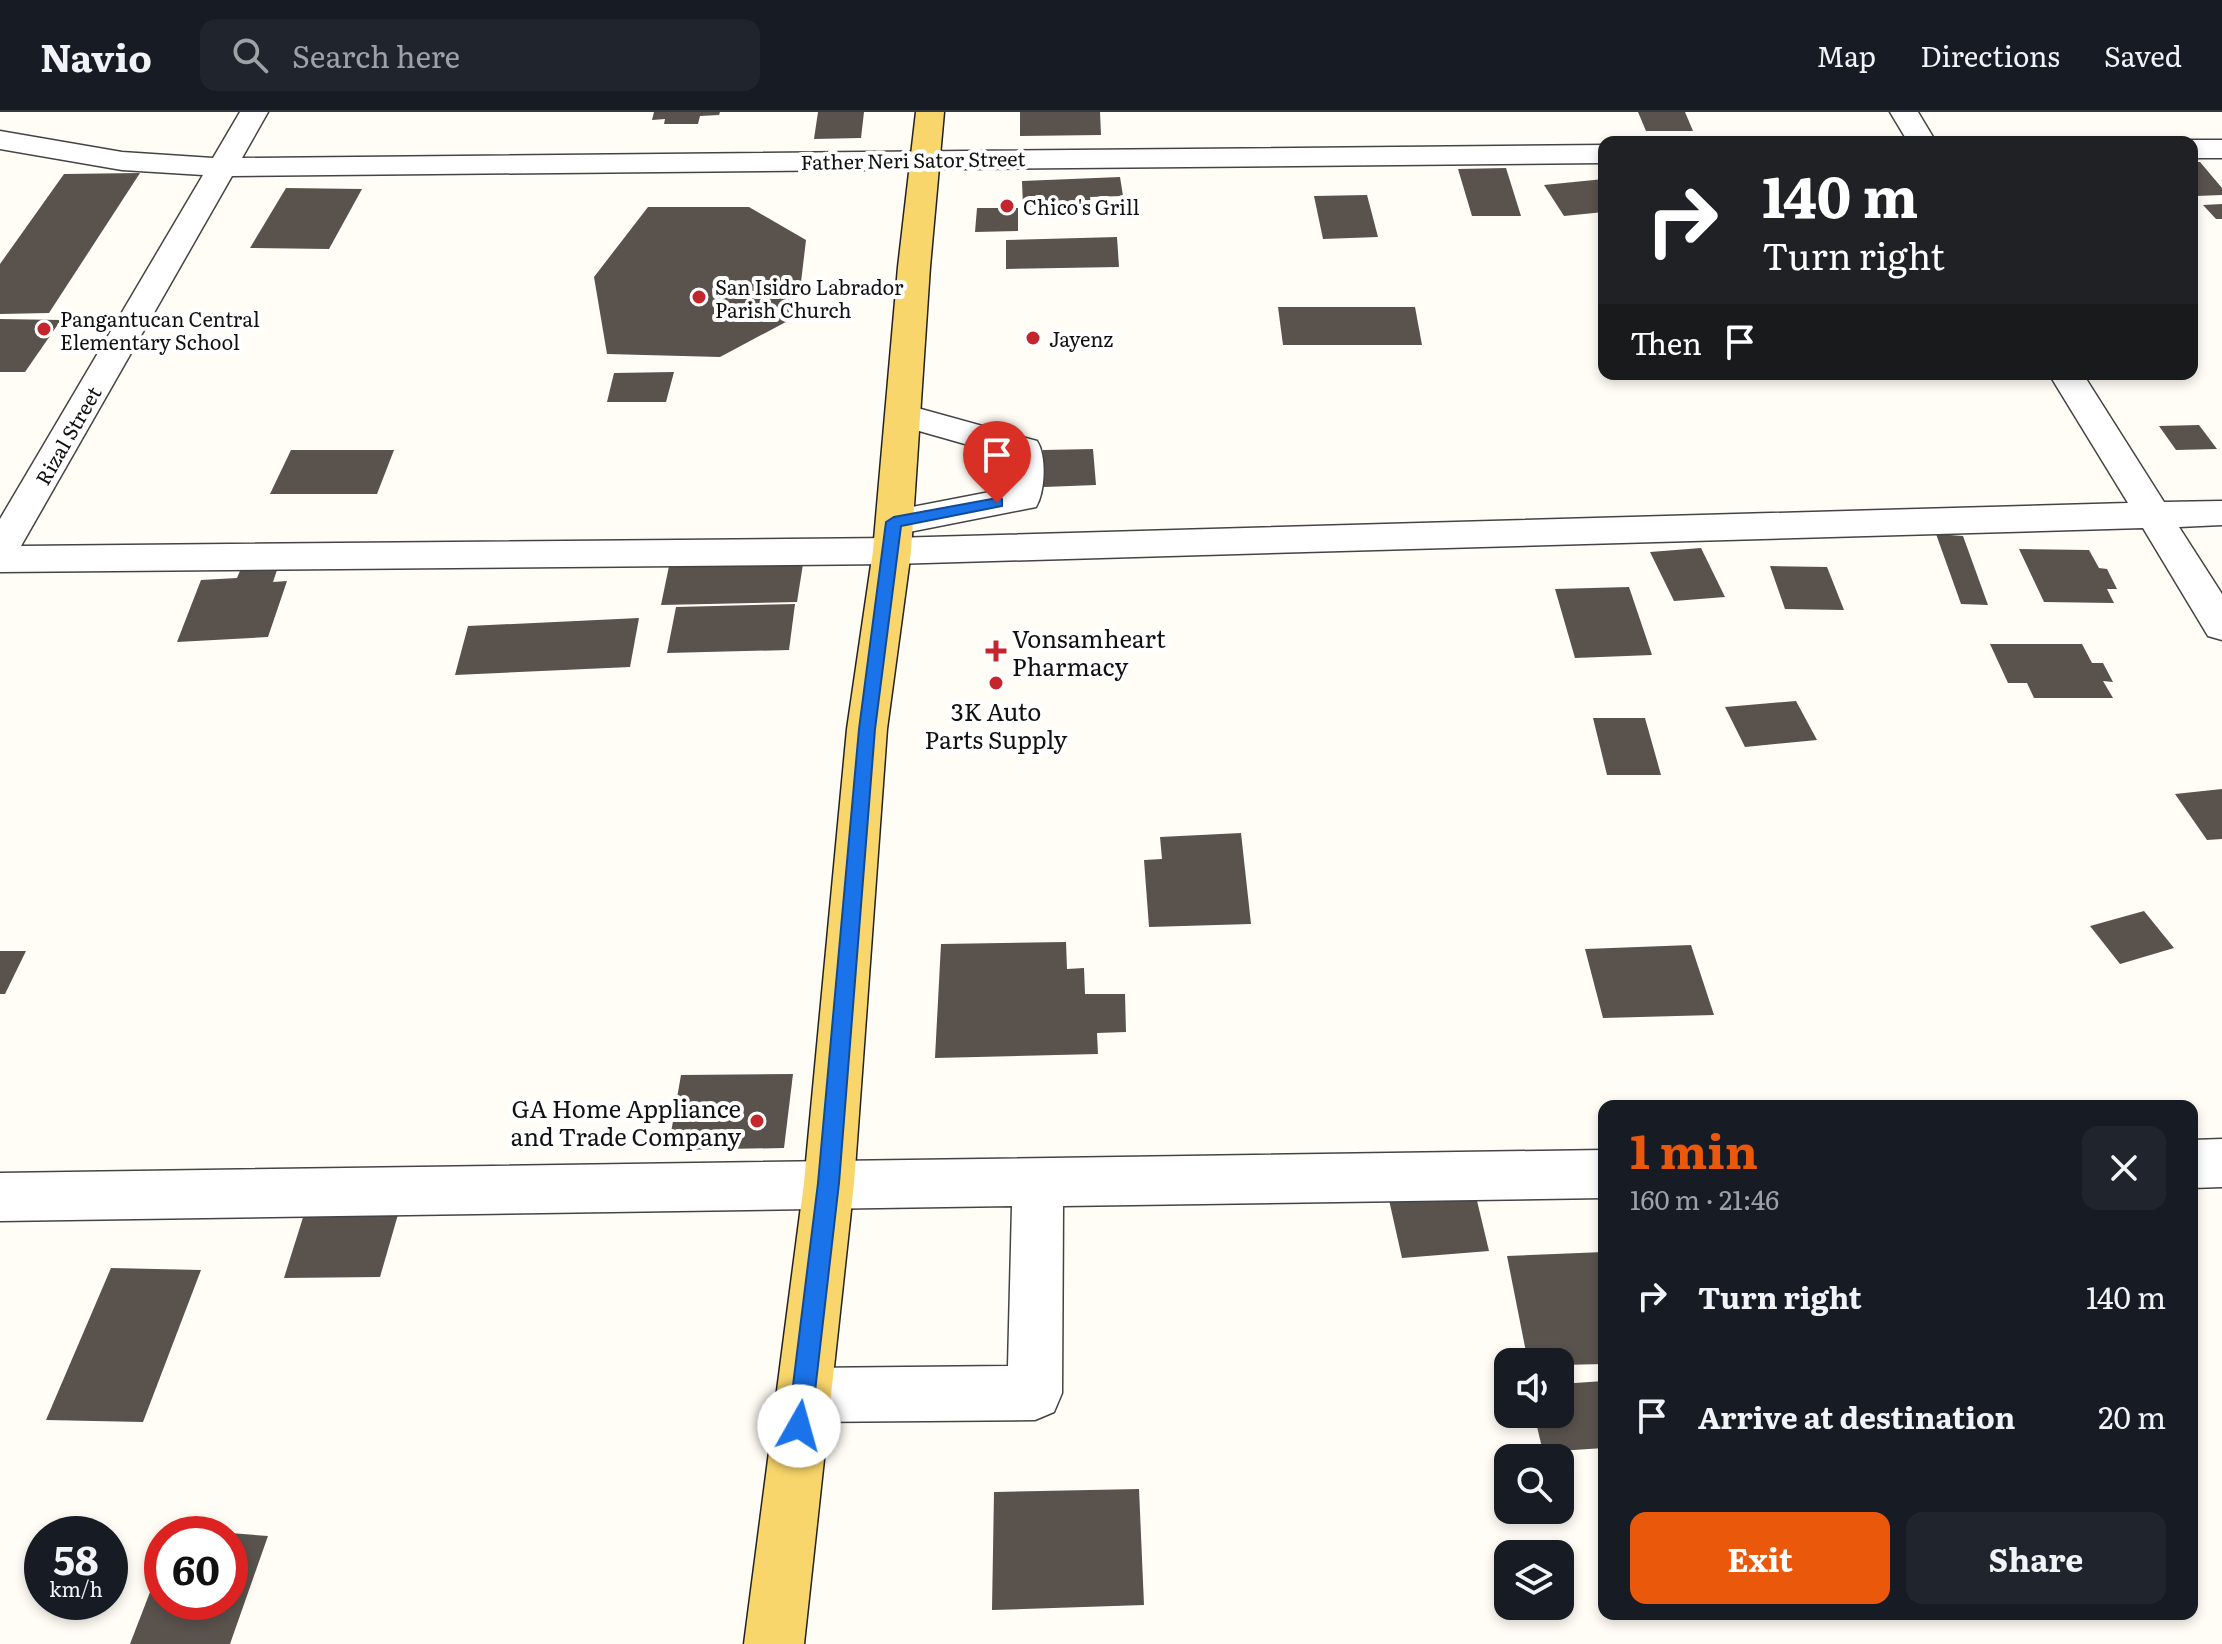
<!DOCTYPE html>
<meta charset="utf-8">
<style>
body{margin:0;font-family:Literata,serif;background:#20242c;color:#f1f3f6;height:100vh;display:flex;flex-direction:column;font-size:30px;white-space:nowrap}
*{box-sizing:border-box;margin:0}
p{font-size:26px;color:#9ea1a6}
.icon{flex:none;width:44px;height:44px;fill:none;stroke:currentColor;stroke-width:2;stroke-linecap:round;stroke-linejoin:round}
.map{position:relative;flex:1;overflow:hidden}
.details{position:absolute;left:1598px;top:988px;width:600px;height:520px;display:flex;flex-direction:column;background:#171b24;border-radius:16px;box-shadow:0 4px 12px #0003}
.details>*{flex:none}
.guide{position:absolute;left:1598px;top:24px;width:600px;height:244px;border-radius:16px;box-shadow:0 4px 12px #0003;background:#202124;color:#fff;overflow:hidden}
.tools{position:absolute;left:1494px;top:1236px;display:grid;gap:16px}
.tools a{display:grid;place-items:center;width:80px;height:80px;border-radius:16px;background:#171b24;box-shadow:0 4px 12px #0003;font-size:40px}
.speed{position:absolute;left:24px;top:1404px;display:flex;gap:16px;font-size:40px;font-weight:700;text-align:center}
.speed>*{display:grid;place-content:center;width:104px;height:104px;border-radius:50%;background:#171b24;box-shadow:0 4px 12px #0003;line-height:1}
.speed small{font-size:20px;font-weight:400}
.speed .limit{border:12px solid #d22;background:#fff;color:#111}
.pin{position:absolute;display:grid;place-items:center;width:68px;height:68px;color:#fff;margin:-82px -34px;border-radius:50% 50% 50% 0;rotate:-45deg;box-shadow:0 0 8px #0007}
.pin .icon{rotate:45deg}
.me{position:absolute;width:88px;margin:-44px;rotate:7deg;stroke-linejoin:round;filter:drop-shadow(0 0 6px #0008)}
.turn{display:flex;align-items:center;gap:28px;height:168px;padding:0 32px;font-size:36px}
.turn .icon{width:104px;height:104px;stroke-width:2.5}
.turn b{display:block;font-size:56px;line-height:68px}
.then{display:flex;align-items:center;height:76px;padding:0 32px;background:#0003;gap:16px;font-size:30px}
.round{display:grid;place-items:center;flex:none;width:84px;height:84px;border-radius:16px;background:#20242c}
.headline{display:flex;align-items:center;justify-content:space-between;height:136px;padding:0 32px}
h1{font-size:48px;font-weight:700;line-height:60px;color:#ea580c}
.action{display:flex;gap:16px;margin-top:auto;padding:16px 32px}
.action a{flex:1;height:92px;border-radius:16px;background:#ea580c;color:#fff;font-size:32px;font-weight:700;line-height:92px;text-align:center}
.action a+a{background:#20242c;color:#f1f3f6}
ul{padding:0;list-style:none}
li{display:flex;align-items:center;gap:24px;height:120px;padding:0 32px}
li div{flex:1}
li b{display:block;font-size:30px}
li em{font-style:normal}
header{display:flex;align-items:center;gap:48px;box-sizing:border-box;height:112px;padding:0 40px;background:#171b24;border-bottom:2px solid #363941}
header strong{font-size:38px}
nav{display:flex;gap:44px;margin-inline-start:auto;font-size:28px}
.search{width:560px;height:72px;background:#20242c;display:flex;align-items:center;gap:20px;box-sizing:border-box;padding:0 28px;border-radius:16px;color:#9ea1a6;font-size:30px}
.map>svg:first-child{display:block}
.building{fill:#5a524d}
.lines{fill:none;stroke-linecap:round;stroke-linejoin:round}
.minor-casing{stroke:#444;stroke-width:3}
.major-casing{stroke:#222;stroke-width:3}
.minor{fill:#fff;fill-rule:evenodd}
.major{fill:#f9d66b;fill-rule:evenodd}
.route{fill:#1a73e8;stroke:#114b97;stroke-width:2}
.poi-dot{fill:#c4262e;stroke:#fff;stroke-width:3}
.labels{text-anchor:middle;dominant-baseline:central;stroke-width:8;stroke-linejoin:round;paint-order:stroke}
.far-street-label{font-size:20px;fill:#111;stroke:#fff}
.far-poi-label{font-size:20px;fill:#111;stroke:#fff;text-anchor:start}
.poi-label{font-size:24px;fill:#111;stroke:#fff;text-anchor:start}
</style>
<header>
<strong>Navio</strong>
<div class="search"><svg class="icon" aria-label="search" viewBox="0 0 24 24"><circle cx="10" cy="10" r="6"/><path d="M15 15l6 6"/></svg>Search here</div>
<nav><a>Map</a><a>Directions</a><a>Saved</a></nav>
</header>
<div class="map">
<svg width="2222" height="1532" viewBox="0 0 2222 1532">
<rect width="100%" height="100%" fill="#fffdf5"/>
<!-- building -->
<g class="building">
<polygon points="654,0 720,0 719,3 700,4 698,12 664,12 665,7 652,8"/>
<polygon points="818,0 864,0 861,26 814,27"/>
<polygon points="1020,0 1100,0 1101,23 1020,24"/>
<polygon points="1638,0 1685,0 1693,19 1646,19"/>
<polygon points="2192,50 2200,50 2222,76 2222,83 2196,84 2192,79"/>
<polygon points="1506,56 1521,104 1472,104 1458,57"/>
<polygon points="140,61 49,201 0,202 0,152 64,62"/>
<polygon points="1120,65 1123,84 1090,85 1091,93 1023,95 1022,69"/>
<polygon points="1604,67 1604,100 1564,104 1544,73"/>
<polygon points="286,76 362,77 329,137 250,136"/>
<polygon points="1367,83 1378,125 1323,127 1314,84"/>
<polygon points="2222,92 2222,107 2216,107 2203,93"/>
<polygon points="648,95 749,95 806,128 797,204 720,245 607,242 594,165"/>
<polygon points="977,96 1018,96 1018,119 975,120"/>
<polygon points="1117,125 1119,155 1006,157 1006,128"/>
<polygon points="1278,195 1415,195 1422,233 1283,233"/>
<polygon points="0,207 61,208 25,260 0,260"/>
<polygon points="674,260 666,290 607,290 614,261"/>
<polygon points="2118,262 2157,262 2159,266 2121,266"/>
<polygon points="2199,313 2217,337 2176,338 2159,314"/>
<polygon points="1093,337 1096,373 1044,375 1043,338"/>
<polygon points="291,338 394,338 377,382 270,382"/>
<polygon points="1936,422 1963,424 1988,493 1961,492"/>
<polygon points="1701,436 1725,485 1674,489 1650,440"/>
<polygon points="2019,437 2089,438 2099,456 2107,457 2117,477 2107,477 2114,491 2044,490"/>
<polygon points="279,452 273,470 287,469 268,525 177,530 201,468 237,466 242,454"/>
<polygon points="803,452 797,490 661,493 669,454"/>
<polygon points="1770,454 1827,455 1844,498 1785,497"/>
<polygon points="1629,475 1652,543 1575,546 1555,477"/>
<polygon points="795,492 789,538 667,541 676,495"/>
<polygon points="639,506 630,555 455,563 468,514"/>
<polygon points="1990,532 2082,532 2092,551 2103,551 2113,570 2103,569 2113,586 2034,586 2027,571 2008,571"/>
<polygon points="1796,589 1817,628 1745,635 1725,595"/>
<polygon points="1593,606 1645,606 1661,663 1607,663"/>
<polygon points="2222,677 2222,727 2207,728 2175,682"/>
<polygon points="1241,721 1251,812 1149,815 1144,748 1162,747 1160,725"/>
<polygon points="2144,799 2174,836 2120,852 2090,814"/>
<polygon points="1066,830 1067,857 1084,856 1085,882 1125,882 1126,920 1097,921 1098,942 935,946 941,832"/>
<polygon points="1691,833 1714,903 1603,906 1585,837"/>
<polygon points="0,839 26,839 5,882 0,882"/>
<polygon points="793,962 784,1036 668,1038 681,963"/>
<polygon points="1473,1072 1489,1139 1402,1146 1387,1079"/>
<polygon points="305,1099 399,1099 380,1165 284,1166"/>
<polygon points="1604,1140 1604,1252 1560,1253 1560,1250 1528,1250 1507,1144"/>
<polygon points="111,1156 201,1158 143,1310 46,1308"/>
<polygon points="1604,1269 1604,1336 1543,1340 1534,1302 1560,1302 1560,1272"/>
<polygon points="1139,1377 1144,1493 992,1498 994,1380"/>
<polygon points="230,1421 268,1424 230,1532 130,1532 162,1449 162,1490 230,1490"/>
</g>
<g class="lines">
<defs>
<g id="minor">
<polygon points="240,0 268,0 242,46 1604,33 1604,51 232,64 21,434 892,426 2128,391 2049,262 2083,262 2164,390 2222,389 2222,413 2179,415 2222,482 2222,528 2208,524 2143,416 892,452 0,460 0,407 203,63 122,58 0,37 0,19 122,40 213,46"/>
<polygon points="1890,0 1918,0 1936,30 1908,30"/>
<polygon points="2192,28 2222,28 2222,46 2192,46 2192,30 2186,30"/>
<path d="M 903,292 L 1037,329 C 1047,344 1045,380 1036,395 L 894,423 L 881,419 L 876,410 L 881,401 L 1005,377 L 1007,344 L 891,311 L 886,303 L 891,295 Z"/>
<polygon points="2222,1027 2222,1075 2192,1076 2192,1028"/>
<polygon points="1604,1038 1604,1086 1063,1094 1062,1281 1054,1300 1035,1308 803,1310 784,1302 776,1283 784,1264 803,1256 1008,1254 1012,1094 0,1109 0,1061"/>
</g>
<polygon id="major" points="916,0 944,0 930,155 911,439 887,617 854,1071 804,1532 744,1532 804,1071 847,617 873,439 898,155"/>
</defs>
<!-- minor casing -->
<use href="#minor" class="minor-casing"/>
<!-- major casing -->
<use href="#major" class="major-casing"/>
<!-- minor -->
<use href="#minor" class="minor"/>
<!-- major -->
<use href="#major" class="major"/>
</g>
<!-- route -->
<polygon class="route" points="997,386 1002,387 1002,394 901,414 875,617 839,1071 811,1314 808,1322 799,1325 791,1322 788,1314 818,1071 859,617 886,410 894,405"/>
<!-- markers -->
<g class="poi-dot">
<circle cx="1007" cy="94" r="8"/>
<circle cx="699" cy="185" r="8"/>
<circle cx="44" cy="217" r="8"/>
<circle cx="1033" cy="226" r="8"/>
<path d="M992 527h8v8h8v8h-8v8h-8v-8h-8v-8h8z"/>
<circle cx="996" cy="571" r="8"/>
<circle cx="757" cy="1009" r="8"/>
</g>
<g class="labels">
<!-- far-street labels -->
<g class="far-street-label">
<text transform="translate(913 47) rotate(-1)">Father Neri Sator Street</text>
<text transform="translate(67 323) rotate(-60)">Rizal Street</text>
</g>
<!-- far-poi labels -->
<g class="far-poi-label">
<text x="1023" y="94">Chico's Grill</text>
<text x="715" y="174">San Isidro Labrador<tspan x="715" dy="23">Parish Church</tspan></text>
<text x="60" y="206">Pangantucan Central<tspan x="60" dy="23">Elementary School</tspan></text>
<text x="1049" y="226">Jayenz</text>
</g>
<!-- poi labels -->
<g class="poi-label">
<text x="1012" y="525">Vonsamheart<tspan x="1012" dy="28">Pharmacy</tspan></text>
<text x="996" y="598" text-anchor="middle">3K Auto<tspan x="996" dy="28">Parts Supply</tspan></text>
<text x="741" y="995" text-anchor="end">GA Home Appliance<tspan x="741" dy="28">and Trade Company</tspan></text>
</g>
</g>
</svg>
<div class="tools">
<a><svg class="icon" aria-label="sound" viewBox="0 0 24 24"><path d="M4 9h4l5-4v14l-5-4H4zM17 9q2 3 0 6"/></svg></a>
<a><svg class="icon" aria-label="search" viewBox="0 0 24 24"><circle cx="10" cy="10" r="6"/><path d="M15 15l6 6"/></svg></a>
<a><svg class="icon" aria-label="layers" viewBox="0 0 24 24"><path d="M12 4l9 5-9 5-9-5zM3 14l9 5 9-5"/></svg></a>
</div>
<div class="speed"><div>58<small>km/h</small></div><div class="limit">60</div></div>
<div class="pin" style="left:997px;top:391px;background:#d93025"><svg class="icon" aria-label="arrive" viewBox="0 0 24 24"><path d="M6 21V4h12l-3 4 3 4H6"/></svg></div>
<svg class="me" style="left:799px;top:1314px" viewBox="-20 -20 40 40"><circle r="19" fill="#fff"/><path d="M0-13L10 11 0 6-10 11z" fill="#1a73e8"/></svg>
<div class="guide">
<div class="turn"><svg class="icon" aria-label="right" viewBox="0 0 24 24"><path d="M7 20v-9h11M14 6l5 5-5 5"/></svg><div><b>140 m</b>Turn right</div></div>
<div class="then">Then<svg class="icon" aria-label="arrive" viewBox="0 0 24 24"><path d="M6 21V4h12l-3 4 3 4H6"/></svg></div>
</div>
<section class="details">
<div class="headline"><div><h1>1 min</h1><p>160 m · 21:46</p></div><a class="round"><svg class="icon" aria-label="close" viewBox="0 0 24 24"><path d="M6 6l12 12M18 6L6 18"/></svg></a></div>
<ul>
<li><svg class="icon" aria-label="right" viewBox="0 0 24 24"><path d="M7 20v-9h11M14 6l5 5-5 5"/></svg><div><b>Turn right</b></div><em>140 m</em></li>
<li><svg class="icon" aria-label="arrive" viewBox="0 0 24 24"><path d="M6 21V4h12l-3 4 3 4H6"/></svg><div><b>Arrive at destination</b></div><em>20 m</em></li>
</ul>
<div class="action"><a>Exit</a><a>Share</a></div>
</section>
</div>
